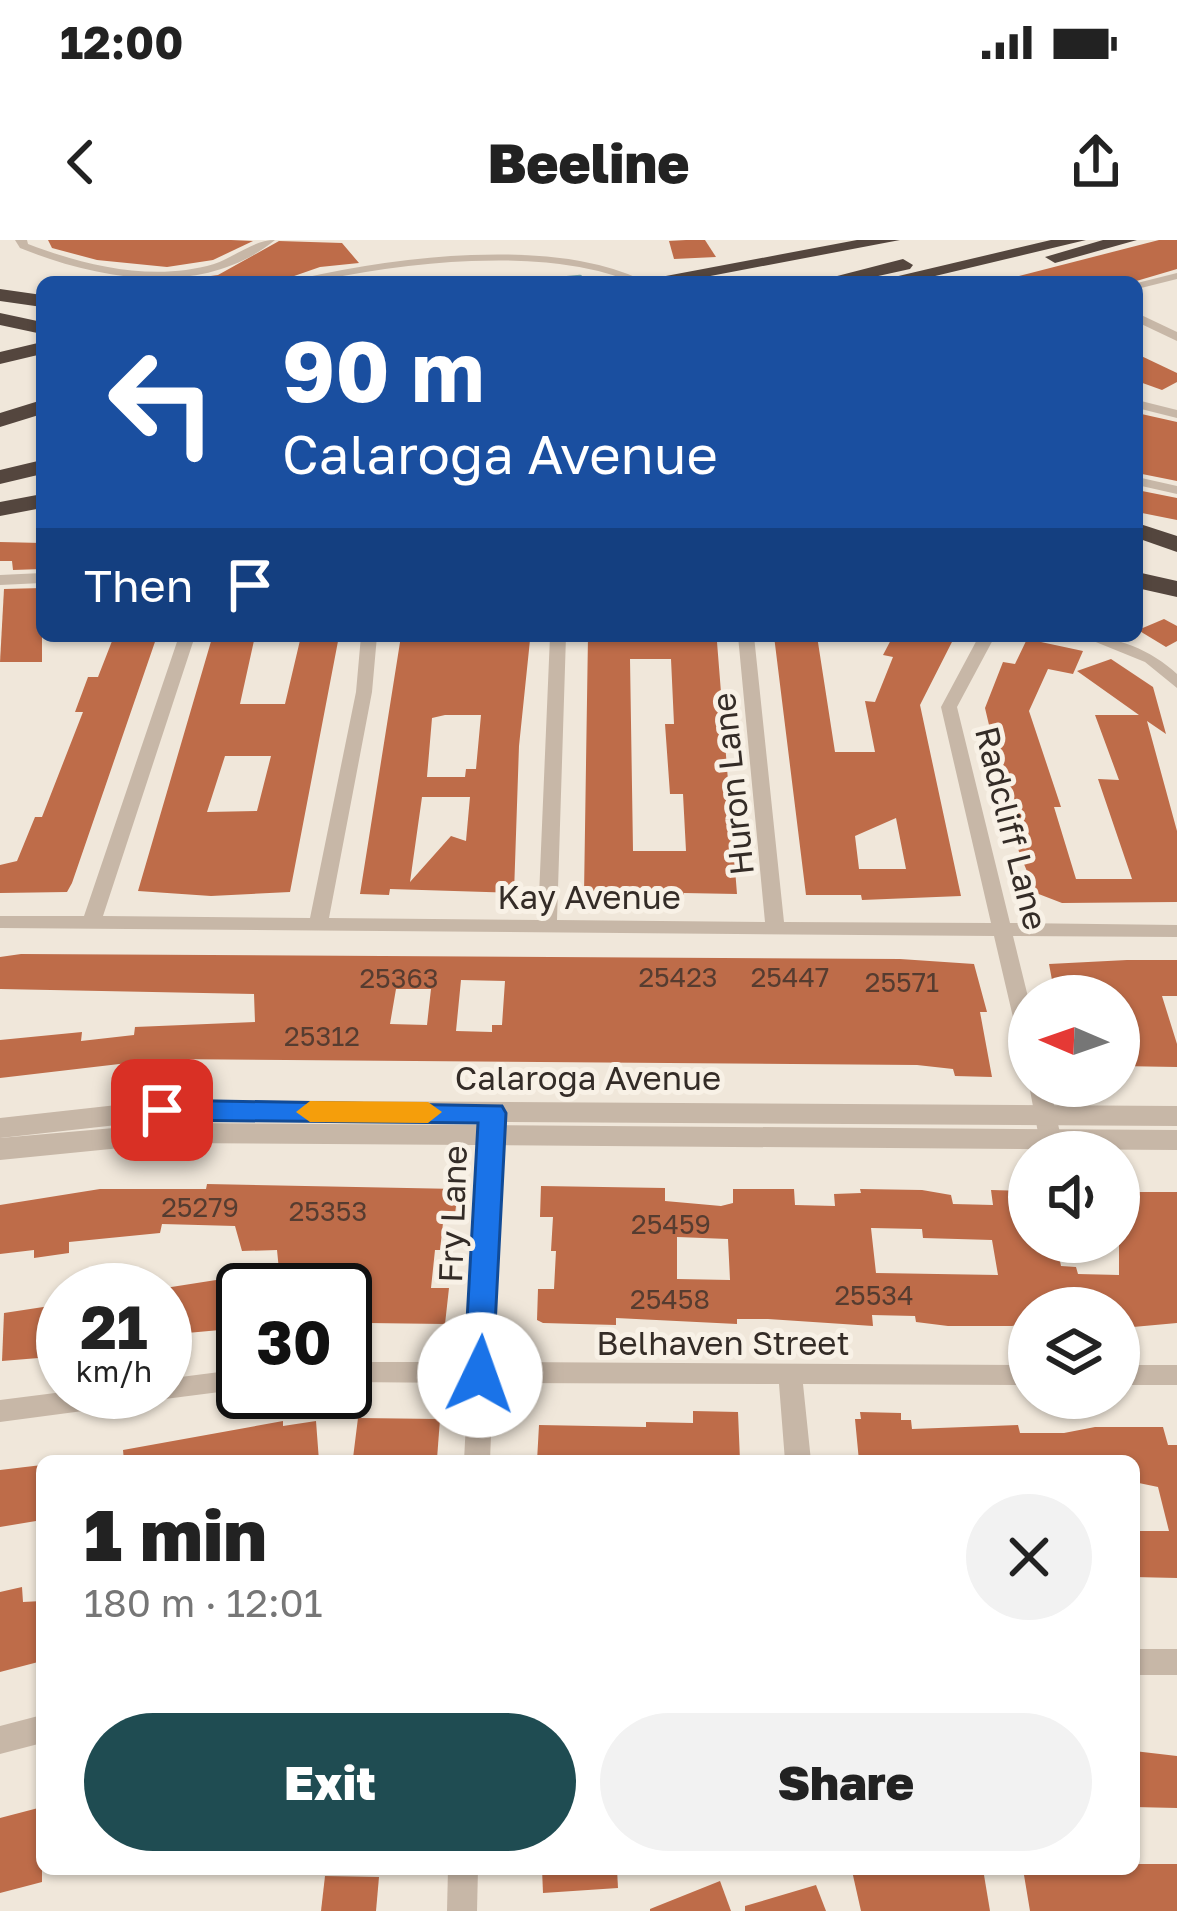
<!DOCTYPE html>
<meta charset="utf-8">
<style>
body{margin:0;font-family:"Golos Text",sans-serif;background:#f2f2f2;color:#222;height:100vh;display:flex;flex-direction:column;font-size:45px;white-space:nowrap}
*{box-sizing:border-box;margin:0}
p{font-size:39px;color:#767676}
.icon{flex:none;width:66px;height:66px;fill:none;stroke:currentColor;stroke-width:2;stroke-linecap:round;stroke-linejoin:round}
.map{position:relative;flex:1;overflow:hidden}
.side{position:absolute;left:36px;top:1215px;width:1104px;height:420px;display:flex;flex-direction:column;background:#fff;border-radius:18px;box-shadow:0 3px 9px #0004}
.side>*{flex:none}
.guide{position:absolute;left:36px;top:36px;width:1107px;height:366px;border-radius:18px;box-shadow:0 3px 9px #0004;background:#1a4fa0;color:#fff;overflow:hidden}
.needle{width:78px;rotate:272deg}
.controls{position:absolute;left:1008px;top:735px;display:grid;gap:24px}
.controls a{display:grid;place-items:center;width:132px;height:132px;border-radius:50%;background:#fff;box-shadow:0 3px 9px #0004;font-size:60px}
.speed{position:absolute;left:36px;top:1023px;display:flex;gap:24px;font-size:60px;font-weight:700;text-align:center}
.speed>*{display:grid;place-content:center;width:156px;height:156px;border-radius:50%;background:#fff;box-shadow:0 3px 9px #0004;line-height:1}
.speed small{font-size:30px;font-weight:400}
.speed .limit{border:6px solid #111;border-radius:18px;background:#fff;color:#111}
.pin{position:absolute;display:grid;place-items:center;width:102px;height:102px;color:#fff;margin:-51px;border-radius:24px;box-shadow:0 6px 18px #0006}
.me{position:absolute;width:132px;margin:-66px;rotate:3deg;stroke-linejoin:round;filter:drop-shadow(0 0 9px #0008)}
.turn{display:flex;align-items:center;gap:42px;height:252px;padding:0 48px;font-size:54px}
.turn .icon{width:156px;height:156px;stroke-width:2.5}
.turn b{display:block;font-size:84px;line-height:102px}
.then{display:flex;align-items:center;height:114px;padding:0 48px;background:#0003;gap:24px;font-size:45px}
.round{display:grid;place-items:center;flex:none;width:126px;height:126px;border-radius:63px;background:#f2f2f2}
.overview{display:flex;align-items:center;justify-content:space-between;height:204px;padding:0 48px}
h1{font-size:72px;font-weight:800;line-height:90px}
.cta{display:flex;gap:24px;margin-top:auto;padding:24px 48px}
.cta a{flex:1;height:138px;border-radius:72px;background:#1f4c52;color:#fff;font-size:48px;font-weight:800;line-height:138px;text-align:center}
.cta a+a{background:#f2f2f2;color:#222}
.status{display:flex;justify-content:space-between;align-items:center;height:84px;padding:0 60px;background:#fff;direction:ltr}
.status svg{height:33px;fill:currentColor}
header{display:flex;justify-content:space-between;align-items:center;height:156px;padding:0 48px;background:#fff;font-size:54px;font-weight:800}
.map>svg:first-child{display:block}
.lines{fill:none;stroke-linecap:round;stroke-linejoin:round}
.stream{stroke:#7ba6ab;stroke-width:4.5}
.building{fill:#be6c49;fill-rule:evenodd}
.service{stroke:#c7b7a7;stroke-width:6}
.minor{fill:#c7b7a7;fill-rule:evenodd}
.tertiary{fill:#c7b7a7;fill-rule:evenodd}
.motorway{fill:#54463e;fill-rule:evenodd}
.route{fill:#1a73e8;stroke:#114b97;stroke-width:3}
.slow{fill:#f59e0b}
.labels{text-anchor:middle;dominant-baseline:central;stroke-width:10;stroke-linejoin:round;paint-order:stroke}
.number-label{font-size:27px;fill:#563c30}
.street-label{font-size:33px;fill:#342c27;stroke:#f8f1e6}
</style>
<div class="status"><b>12:00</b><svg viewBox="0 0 49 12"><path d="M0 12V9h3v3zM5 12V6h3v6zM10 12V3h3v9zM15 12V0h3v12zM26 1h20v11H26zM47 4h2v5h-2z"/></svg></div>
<header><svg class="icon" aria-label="back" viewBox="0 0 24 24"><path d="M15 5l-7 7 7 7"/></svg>Beeline<svg class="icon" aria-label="share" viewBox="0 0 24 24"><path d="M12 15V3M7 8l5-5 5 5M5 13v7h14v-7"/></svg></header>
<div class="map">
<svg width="1177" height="1671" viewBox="0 0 1177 1671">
<rect width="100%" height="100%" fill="#f0e7da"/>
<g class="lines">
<!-- stream -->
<polyline class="stream" points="526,42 580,37"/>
</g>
<!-- building -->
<g class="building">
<polygon points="48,0 231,0 253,1 213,20 167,27 97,20 52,8"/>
<polygon points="686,0 705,0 716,17 674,19 669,1"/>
<polygon points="1159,0 1177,0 1177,29 1133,42 1020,42 1019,36"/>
<polygon points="279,1 342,3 359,23 320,27 277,42 167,42 218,35"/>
<polygon points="1137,114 1177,133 1177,142 1162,150 1137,141"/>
<polygon points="1137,173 1177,182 1177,241 1137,233"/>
<polygon points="1137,250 1177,258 1177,280 1137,272"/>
<polygon points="0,302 42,303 42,329 13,330 12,321 0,321"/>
<polygon points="42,348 42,422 0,422 4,349"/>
<polygon points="1164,379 1177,386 1177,401 1166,407 1138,390"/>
<polygon points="114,396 157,396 72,643 67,652 0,653 0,625 17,621 35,577 42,577 83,472 75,472 88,437 98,437"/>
<path d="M 255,396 L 240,464 L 285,464 L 301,396 L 339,396 L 290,652 L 211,656 L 138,651 L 212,398 ZM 225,516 L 271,516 L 257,571 L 207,572 Z"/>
<path d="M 401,396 L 530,400 L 519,506 L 514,653 L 390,649 L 389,655 L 360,654 ZM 445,475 L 481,475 L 476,529 L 466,529 L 465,537 L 427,537 L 432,478 ZM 422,557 L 470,557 L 466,601 L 451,596 L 410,642 Z"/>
<path d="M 588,396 L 714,396 L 717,402 L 737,654 L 684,653 L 684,659 L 584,654 ZM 630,419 L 671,419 L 674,484 L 665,484 L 670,554 L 683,554 L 686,611 L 633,611 Z"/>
<path d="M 774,396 L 817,396 L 835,512 L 875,512 L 865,461 L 875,462 L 893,417 L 883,415 L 893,396 L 955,396 L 920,465 L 961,656 L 862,660 L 861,655 L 806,655 ZM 896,578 L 906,629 L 859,629 L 855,596 Z"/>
<polygon points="1027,399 1083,411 1073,434 1048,429 1029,471 1061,567 1054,567 1076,639 1132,639 1098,539 1119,540 1095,475 1139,475 1077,431 1111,419 1153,447 1166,494 1147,481 1177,591 1177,662 1062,663 1036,653 1019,612 985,468 1003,422 1015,424"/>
<path d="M 21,714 L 900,719 L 974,724 L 987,772 L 980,772 L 992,837 L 955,836 L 953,829 L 917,825 L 162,819 L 0,838 L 0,800 L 82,792 L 81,801 L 134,795 L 135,787 L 255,782 L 254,754 L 0,749 L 0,717 ZM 461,740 L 505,741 L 502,785 L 492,785 L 492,792 L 456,791 ZM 396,749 L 431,749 L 427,785 L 390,784 Z"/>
<polygon points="1127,720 1177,720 1177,756 1162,756 1177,804 1177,827 1119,826 1119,756 1055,756 1049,724"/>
<polygon points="207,944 458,949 454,983 443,983 440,1010 435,1010 431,1048 449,1048 445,1084 368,1083 371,1050 243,1050 242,1088 165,1095 165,1048 279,1030 277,1010 242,1011 235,986 162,984 160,993 69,1002 69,1013 34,1018 34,1010 0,1014 0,965 100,949 206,949"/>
<path d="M 541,946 L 665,948 L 665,961 L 721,966 L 733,963 L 733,949 L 794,949 L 795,965 L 835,966 L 834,954 L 861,953 L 860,949 L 922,950 L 951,955 L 953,964 L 993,965 L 991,950 L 1029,951 L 1029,1005 L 1057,1006 L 1061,1026 L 1076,1027 L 1078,1034 L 1119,1035 L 1119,952 L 1177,952 L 1177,1083 L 1122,1088 L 1119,1068 L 1029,1068 L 1029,1082 L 1012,1086 L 948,1086 L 916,1082 L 915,1076 L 872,1075 L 873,1086 L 768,1079 L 737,1079 L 737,1084 L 616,1078 L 616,1085 L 543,1083 L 537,1080 L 538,1049 L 554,1049 L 556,1011 L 551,1011 L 553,977 L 540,977 ZM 871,988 L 922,989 L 923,998 L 992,1000 L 998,1035 L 876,1033 ZM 677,997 L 728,999 L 730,1040 L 677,1039 Z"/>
<polygon points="63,1064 63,1116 2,1121 4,1073"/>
<polygon points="693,1171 738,1172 740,1221 537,1221 539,1185 646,1187 646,1182 693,1183"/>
<polygon points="860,1172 901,1173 901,1180 911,1180 912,1189 1018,1185 1020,1193 1064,1193 1095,1187 1163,1187 1168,1205 1177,1205 1177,1338 1134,1337 1134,1291 1169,1291 1158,1247 1134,1242 1134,1221 859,1221 855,1179 861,1179"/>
<polygon points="358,1178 440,1179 437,1219 353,1218"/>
<polygon points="283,1181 283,1186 316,1181 319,1221 124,1221 123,1210"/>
<polygon points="42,1225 42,1280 0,1287 0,1230"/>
<polygon points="22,1347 23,1362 42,1361 42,1421 0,1432 0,1352"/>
<polygon points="1134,1511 1177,1516 1177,1568 1134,1567"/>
<polygon points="42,1567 42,1642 0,1653 0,1578"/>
<polygon points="1134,1624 1177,1624 1177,1671 1030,1671 1023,1629 1134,1629"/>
<polygon points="542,1629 617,1629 618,1648 543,1653"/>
<polygon points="983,1629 990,1671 861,1671 852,1631"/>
<polygon points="325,1636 379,1637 376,1671 321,1671"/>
<polygon points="720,1641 731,1671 650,1671 650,1669"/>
<polygon points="816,1645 826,1671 745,1671 745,1666"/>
</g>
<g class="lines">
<!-- service -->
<path class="service" d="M 299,42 C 396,20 548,0 639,42"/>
<!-- minor -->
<g class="minor">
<path d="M 15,0 L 27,0 L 28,4 C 86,26 153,42 214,24 C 235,17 253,0 275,0 C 203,59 99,40 20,8 Z"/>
<polygon points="1177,33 1177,39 1137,49 1137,43"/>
<polygon points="1137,73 1177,92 1177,101 1137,82"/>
<polygon points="1137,160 1177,170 1177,178 1137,168"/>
<polygon points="1137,237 1177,246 1177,254 1137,245"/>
<polygon points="42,333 42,343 0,345 0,335"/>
<polygon points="179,396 195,396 103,676 310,678 356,452 361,396 377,396 372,452 329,678 538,680 550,396 566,396 557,680 765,682 738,396 754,396 784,682 991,683 941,467 979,396 995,396 957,467 1010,683 1177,685 1177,697 1013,696 1029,761 1029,810 1019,803 994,696 0,688 0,676 84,676"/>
<path d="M 1081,396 C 1117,396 1151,410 1177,434 L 1177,448 L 1145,422 Z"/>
<polygon points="1029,845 1050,846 1061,898 1058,904 1042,904 1039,898"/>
<polygon points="492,865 500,867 503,873 493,1122 1029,1125 1029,1145 803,1144 811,1221 785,1221 779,1144 493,1143 490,1221 464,1221 468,1143 345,1142 345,1122 469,1122 481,873 484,867"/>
<rect x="1119" y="1125" width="58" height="20"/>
<polygon points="243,1129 243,1149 165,1159 155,1153 152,1159 143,1163 0,1182 0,1160 63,1152 165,1152 165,1139"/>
<rect x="1134" y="1409" width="43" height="26"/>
<polygon points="42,1475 42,1503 0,1514 0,1486"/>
<polygon points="448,1629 478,1629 477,1671 447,1671"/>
</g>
<!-- tertiary -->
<g class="tertiary">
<polygon points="162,860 1177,866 1177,886 162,880 0,898 0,878"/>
<polygon points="171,883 1177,890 1177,910 171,903 0,920 0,898"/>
</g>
<!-- motorway -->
<g class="motorway">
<polygon points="857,0 900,0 679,42 634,42"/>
<polygon points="1051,0 1086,0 910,42 873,42"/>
<polygon points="1103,0 1137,0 1055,23 1045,17"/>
<polygon points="903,19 913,25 910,29 851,42 814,42"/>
<polygon points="0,49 42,55 42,67 0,61"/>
<polygon points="0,73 42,82 42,94 0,85"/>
<polygon points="42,102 42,114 0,124 0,112"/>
<polygon points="42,160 42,174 0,187 0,173"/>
<polygon points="42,220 42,234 0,244 0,230"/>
<polygon points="42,254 42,268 0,276 0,262"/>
<polygon points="1137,283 1177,296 1177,312 1137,298"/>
<polygon points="1137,332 1177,341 1177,357 1137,348"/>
</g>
</g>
<!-- route -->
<polygon class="route" points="162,860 502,866 506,873 492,1144 469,1144 464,1135 478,883 162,880 148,870"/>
<!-- slow -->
<polygon class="slow" points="310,861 428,862 442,872 428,883 310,882 296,872"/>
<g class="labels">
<!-- number labels -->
<g class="number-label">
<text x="678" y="737">25423</text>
<text x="790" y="737">25447</text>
<text x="399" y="738">25363</text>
<text x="902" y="742">25571</text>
<text x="322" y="796">25312</text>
<text x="200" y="967">25279</text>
<text x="328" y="971">25353</text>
<text x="671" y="984">25459</text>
<text x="874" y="1055">25534</text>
<text x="670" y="1059">25458</text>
</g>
<!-- street labels -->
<g class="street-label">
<text transform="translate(732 544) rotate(-96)">Huron Lane</text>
<text transform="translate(1012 588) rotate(76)">Radcliff Lane</text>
<text x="589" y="656">Kay Avenue</text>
<text x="588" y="837">Calaroga Avenue</text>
<text transform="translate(452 974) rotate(-88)">Fry Lane</text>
<text x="723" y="1102">Belhaven Street</text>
</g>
</g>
</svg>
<div class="controls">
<a><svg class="needle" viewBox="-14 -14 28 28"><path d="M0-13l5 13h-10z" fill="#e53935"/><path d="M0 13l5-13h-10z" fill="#767676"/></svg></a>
<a><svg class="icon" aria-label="sound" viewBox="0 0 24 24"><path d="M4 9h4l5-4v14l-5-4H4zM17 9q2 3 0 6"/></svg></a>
<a><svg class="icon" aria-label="layers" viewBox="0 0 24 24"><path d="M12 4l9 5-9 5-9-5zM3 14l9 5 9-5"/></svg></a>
</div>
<div class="speed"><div>21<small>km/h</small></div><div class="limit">30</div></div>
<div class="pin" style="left:162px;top:870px;background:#d93025"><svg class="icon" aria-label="arrive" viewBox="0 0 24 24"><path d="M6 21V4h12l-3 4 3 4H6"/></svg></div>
<svg class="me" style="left:480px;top:1135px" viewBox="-20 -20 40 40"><circle r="19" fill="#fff"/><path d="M0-13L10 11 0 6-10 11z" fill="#1a73e8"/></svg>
<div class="guide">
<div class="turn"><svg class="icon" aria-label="left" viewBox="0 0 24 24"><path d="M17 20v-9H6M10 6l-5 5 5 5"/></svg><div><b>90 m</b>Calaroga Avenue</div></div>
<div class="then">Then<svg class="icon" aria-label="arrive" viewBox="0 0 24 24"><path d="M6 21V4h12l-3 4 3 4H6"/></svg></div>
</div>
<section class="side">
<div class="overview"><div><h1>1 min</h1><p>180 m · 12:01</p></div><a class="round"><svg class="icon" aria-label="close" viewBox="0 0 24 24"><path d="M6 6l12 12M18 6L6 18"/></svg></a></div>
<div class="cta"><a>Exit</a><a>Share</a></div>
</section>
</div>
